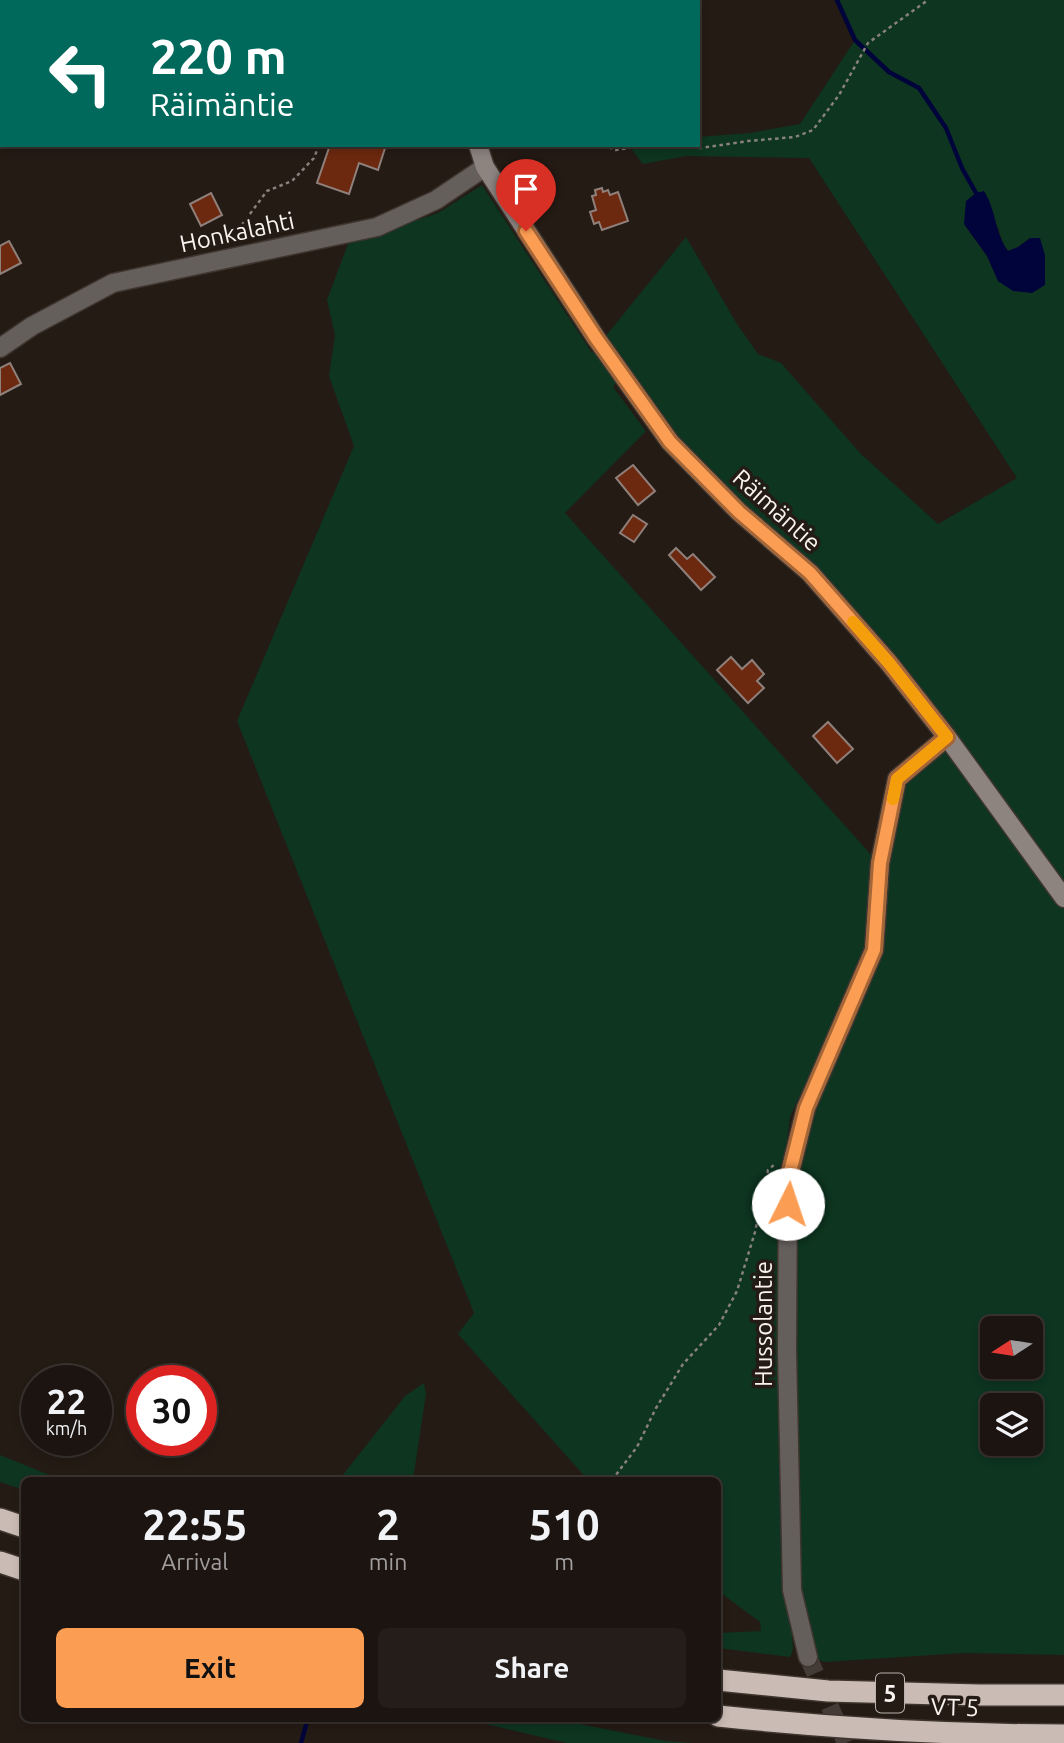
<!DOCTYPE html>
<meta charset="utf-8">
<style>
body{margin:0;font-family:Ubuntu,sans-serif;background:#251d19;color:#f1f3f6;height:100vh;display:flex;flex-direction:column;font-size:26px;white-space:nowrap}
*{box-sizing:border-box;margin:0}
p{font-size:23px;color:#a09e9f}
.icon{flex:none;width:38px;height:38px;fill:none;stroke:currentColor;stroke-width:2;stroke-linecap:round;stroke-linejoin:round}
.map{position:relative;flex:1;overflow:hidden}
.details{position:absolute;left:21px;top:1477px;width:700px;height:245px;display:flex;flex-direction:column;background:#1c1410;border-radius:10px;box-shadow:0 4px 10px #0003,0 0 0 2px #3a3330}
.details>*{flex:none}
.banner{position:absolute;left:0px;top:0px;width:700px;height:147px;box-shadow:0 4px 10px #0003,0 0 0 2px #3a3330;background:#00695c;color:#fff;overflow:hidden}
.needle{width:46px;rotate:258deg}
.buttons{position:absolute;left:980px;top:1316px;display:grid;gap:14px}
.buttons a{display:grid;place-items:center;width:63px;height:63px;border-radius:10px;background:#1c1410;box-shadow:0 4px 10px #0003,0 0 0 2px #3a3330;font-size:35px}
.speed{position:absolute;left:21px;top:1365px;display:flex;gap:14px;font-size:35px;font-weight:700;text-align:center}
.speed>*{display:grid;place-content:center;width:91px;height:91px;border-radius:50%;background:#1c1410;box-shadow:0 4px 10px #0003,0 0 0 2px #3a3330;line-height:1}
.speed small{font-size:18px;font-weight:400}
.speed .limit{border:10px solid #d22;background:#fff;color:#111}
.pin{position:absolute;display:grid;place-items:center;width:60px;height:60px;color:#fff;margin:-72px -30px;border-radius:50% 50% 50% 0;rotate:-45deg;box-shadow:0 0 7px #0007}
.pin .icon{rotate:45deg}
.me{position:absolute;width:77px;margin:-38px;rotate:4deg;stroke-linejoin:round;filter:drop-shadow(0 0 5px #0008)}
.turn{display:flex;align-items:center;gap:24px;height:147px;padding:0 35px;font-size:32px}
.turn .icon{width:91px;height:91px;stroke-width:2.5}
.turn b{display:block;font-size:49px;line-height:60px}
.eta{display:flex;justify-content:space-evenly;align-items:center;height:119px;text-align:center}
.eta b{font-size:42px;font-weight:700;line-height:49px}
.primary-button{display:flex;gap:14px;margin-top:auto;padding:14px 35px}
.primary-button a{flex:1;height:80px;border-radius:10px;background:#fc9d54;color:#111;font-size:28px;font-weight:700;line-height:80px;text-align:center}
.primary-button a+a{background:#251d19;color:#f1f3f6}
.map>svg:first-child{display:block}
.green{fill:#0d351f;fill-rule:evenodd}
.water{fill:#00043b}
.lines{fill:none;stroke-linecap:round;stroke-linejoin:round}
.stream{stroke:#00043b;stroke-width:4.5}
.building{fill:#6d290f;stroke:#8f807b;stroke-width:2}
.street-tunnel{stroke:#453b36;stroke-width:18;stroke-dasharray:18 9;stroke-linecap:butt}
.street-casing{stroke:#3f352f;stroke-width:21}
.secondary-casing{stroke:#3f352f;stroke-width:21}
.highway-casing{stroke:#3f352f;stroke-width:24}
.path{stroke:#89817c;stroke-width:2.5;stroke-dasharray:3.5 3.5;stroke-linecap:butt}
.street{stroke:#655f5c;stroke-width:18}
.secondary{stroke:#8d8480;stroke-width:18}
.highway{stroke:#cabcb4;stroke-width:21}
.route-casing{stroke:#a46637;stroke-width:18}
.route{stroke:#fc9d54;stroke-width:12}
.slow{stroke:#f59e0b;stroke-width:12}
.labels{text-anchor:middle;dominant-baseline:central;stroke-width:7;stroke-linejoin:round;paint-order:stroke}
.shield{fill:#251b15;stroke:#bab2ae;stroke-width:2}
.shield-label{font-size:23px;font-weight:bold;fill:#faf3ef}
.street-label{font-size:24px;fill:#faf3ef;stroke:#251b15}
</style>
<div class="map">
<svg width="1064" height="1743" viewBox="0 0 1064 1743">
<rect width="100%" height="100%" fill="#251b15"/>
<!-- green -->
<g class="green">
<path d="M 837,0 L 1064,0 L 1064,1655 L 964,1653 L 825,1662 L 808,1657 L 792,1590 L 788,1180 L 874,950 L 897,779 L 947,737 L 889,663 L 739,512 L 622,376 L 613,387 L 646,431 L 565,513 L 873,857 L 868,946 L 790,1117 L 782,1179 L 783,1484 L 793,1650 L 790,1657 L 718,1648 L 718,1633 L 761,1631 L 760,1622 L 718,1591 L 718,1480 L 588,1480 L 458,1334 L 474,1313 L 237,721 L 354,446 L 329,376 L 335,335 L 327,300 L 348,244 L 438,213 L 482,185 L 592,353 L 686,237 L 737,324 L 758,354 L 781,363 L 860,453 L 938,524 L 1017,478 L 809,158 L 686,156 L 643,164 L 628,145 L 698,145 L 698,137 L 750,133 L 800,124 L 855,40 ZM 964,224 L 998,228 L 1003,243 L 1008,251 L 1018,247 L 1030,238 L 998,281 L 987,256 ZM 992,1328 L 1031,1328 L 1031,1367 L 992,1367 ZM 992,1405 L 1031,1405 L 1031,1444 L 992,1444 Z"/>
<polygon points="424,1383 426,1394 413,1480 339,1480 405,1396"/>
<polygon points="0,1455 62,1480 24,1480 24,1490 0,1482"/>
<polygon points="464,1719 554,1719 666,1741 693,1743 567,1743"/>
</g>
<!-- water -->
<path class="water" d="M 984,191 C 996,210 995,233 1008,251 L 1018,247 L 1030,238 L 1040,238 L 1045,255 L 1045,285 L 1032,293 L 1013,291 L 998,281 L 987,256 L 964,224 L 966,201 L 976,193 Z"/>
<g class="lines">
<!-- stream -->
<g class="stream">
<polyline points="837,0 855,40 889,72 919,88 946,128 962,168 976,193"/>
<polyline points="301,1743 308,1718"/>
</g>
</g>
<!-- building -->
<g class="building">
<polygon points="330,145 386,145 378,170 359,163 349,194 317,183"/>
<polygon points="602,188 603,192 608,190 610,195 618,192 628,221 602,230 599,222 594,224 590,212 596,210 592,196 596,195 595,190"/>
<polygon points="211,193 222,215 201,226 190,204"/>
<polygon points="9,241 21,263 0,274 0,246"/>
<polygon points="10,363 21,384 0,395 0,368"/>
<polygon points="633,465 655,491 638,505 616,478"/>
<polygon points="633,515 647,524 634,542 620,533"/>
<polygon points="676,548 687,559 693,554 715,577 701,590 669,555"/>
<polygon points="731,657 742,669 752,660 764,674 757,681 764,688 748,703 717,670"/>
<polygon points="828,722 853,749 837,763 813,736"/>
</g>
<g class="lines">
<!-- street-tunnel -->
<polyline class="street-tunnel" points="808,1657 846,1743"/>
<defs>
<g id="street">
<polyline points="345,0 347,2"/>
<polyline points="0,348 32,326 113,283 377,227 436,200 485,167"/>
<polyline points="808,1657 792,1590 787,1350 788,1180 806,1108 874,950 880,863 897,779 947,737"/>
</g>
<g id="secondary">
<polyline points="454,2 455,0"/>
<polyline points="478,145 485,167 596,338 670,442 739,512 810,573 889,663 947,737 1064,898"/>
</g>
<g id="highway">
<polyline points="0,1519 24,1527"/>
<polyline points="0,1562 24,1570"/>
<polyline points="718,1680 828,1691 979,1695 1064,1695"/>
<path d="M 718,1716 C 833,1728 948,1735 1064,1735"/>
</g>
</defs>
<!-- street casing -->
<use href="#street" class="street-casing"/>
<!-- secondary casing -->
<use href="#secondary" class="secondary-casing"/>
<!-- highway casing -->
<use href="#highway" class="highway-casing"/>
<!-- path -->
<g class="path">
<polyline points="602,145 616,150 647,145 701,148 748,141 795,137 813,130 839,95 868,43 928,0"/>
<polyline points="229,242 267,191 292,181 314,158 319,145"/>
<polyline points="612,1480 637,1447 656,1408 683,1364 719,1325 737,1291 755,1232 768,1170 775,1164"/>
</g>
<!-- street -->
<use href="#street" class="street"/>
<!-- secondary -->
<use href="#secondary" class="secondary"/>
<!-- highway -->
<use href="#highway" class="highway"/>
</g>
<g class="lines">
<defs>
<polyline id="route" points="526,231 596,338 670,442 739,512 810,573 889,663 947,737 897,779 880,863 874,950 806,1108 788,1180 788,1204"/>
</defs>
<!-- route casing -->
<use href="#route" class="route-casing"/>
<!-- route -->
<use href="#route" class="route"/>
<!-- slow -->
<polyline class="slow" points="853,622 889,663 947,737 897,779 893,799"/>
</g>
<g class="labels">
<!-- shield labels -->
<rect class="shield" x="876" y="1673.5" width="28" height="39" rx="5"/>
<g class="shield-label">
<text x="890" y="1693">5</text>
</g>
<!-- street labels -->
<g class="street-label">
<text transform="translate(237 232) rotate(-12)">Honkalahti</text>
<text transform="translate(777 510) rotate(42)">Räimäntie</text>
<text transform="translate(763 1324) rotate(-90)">Hussolantie</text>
<text transform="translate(955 1707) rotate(2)">VT 5</text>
</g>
</g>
</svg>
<div class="buttons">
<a><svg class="needle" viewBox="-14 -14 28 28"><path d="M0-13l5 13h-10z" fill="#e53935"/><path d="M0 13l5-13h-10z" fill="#a09e9f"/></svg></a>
<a><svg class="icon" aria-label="layers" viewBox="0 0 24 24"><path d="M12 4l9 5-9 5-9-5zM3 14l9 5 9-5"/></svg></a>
</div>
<div class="speed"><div>22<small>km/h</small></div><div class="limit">30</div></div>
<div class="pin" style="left:526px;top:231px;background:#d93025"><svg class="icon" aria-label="arrive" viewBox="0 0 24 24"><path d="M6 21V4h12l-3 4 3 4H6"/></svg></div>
<svg class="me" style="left:788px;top:1204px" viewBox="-20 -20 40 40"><circle r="19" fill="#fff"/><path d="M0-13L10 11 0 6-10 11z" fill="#fc9d54"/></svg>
<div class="banner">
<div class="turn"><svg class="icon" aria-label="left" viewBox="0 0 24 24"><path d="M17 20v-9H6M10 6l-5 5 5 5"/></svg><div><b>220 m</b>Räimäntie</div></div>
</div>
<section class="details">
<div class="eta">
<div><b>22:55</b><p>Arrival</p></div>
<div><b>2</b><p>min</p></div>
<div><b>510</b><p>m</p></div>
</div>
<div class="primary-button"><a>Exit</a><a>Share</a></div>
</section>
</div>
